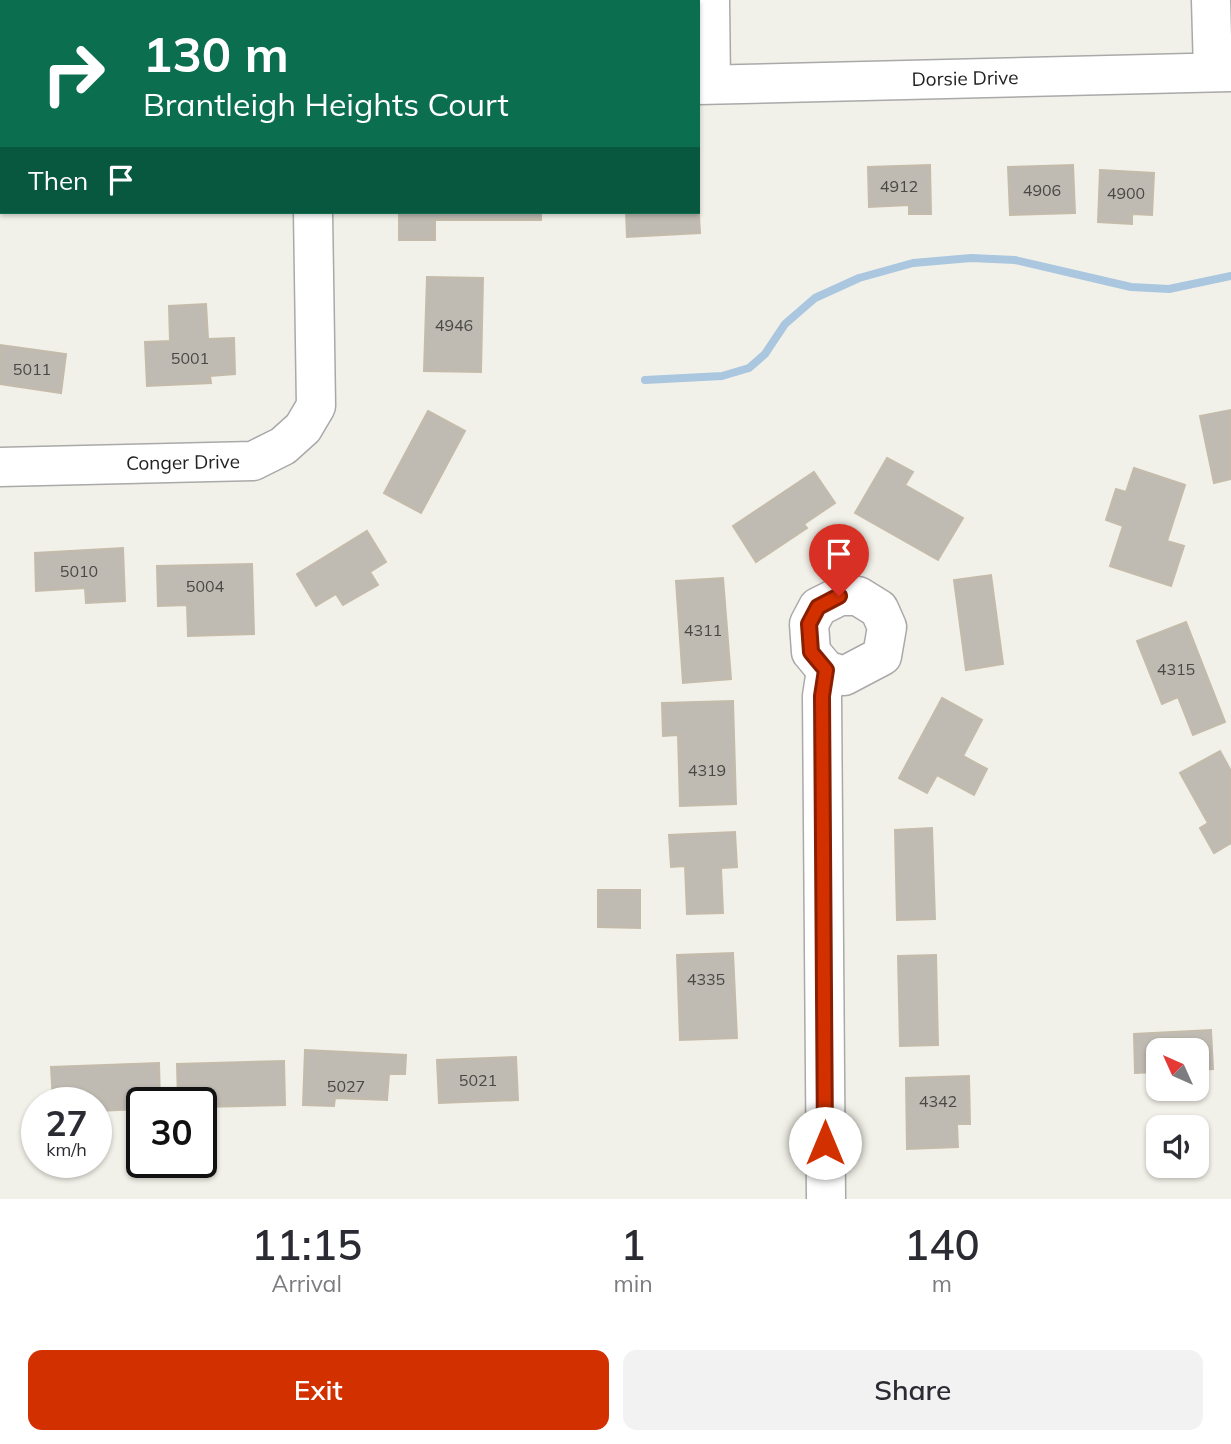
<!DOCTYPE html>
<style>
body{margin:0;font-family:Mulish,sans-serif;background:#f2f2f3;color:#2b2b33;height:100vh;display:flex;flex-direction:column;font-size:26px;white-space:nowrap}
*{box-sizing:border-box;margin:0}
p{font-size:23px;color:#7c7c81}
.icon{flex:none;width:38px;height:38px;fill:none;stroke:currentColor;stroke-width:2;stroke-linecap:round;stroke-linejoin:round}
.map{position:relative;height:1199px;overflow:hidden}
.sheet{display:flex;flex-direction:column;background:#fff;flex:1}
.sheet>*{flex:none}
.top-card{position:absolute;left:0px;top:0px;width:700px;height:214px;box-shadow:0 2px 5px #0004;background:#0b6e4f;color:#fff;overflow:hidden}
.needle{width:46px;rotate:315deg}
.buttons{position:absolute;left:1146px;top:1038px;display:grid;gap:14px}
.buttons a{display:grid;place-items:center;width:63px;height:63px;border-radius:14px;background:#fff;box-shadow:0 2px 5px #0004;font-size:35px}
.speed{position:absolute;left:21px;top:1087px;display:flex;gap:14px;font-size:35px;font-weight:700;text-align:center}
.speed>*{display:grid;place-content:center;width:91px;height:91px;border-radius:50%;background:#fff;box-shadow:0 2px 5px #0004;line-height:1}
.speed small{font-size:18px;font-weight:400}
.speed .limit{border:4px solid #111;border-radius:10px;background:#fff;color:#111}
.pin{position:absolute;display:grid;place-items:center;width:60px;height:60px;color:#fff;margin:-72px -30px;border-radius:50% 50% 50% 0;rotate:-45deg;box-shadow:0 0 7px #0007}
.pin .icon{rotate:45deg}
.me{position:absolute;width:77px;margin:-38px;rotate:0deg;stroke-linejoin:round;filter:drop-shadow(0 0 5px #0008)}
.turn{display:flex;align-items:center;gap:24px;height:147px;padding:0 28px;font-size:32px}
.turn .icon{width:91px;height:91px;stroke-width:2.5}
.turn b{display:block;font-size:49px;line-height:60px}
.then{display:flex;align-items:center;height:66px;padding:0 28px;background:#0003;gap:14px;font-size:26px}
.eta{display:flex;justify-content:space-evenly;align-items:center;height:119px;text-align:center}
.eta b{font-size:42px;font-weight:600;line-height:49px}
.action{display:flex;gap:14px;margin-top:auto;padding:14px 28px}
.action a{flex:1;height:80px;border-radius:14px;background:#d33000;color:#fff;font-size:28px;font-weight:600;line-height:80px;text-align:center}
.action a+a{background:#f2f2f3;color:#2b2b33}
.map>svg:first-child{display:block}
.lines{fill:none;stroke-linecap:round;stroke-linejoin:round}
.stream{stroke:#aac7df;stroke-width:8}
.building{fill:#bfbab2;stroke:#c4bbab;stroke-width:2}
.minor-casing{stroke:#a9a9a9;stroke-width:41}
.minor{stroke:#fff;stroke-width:38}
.route-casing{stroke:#891f00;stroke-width:18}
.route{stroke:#d33000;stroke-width:12}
.labels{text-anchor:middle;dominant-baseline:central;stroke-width:5;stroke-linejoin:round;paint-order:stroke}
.number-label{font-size:16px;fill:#494846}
.street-label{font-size:19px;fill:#222;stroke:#fff}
</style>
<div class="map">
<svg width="1231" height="1199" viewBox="0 0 1231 1199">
<rect width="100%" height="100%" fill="#f2f1e9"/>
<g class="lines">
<!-- stream -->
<polyline class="stream" points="645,380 722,376 749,368 765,354 785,324 815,298 859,278 913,263 971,258 1015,260 1131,287 1169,289 1231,276"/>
</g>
<!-- building -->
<g class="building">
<polygon points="0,0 75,0 75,2 2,2 2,22 0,22"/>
<polygon points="128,0 181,0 183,2 126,2"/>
<rect x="530" y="0" width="92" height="2"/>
<polygon points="930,165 931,214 909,214 909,205 869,207 868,167"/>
<polygon points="1073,165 1075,213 1010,215 1008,167"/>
<polygon points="1100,170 1154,173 1152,215 1132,214 1132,224 1098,222"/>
<polygon points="698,197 700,233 627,237 626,212 698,212"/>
<polygon points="399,212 541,212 541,220 435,220 435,240 399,240"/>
<polygon points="427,277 483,278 481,372 424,371"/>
<polygon points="206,304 208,339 234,338 235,374 210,376 211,383 147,386 145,342 170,341 169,306"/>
<polygon points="0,345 66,354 61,393 0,384"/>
<polygon points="1231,410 1231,479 1214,483 1200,416"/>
<polygon points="428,411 465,431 421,513 384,493"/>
<polygon points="887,458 913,472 905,485 963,518 938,560 855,513"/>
<polygon points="1134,468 1185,485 1167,541 1184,546 1171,586 1110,566 1123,526 1106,520 1116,489 1126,492"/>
<polygon points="814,472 835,503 804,524 807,528 756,562 733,526"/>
<polygon points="367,531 386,562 370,572 378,585 343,605 336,594 316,606 297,574"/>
<polygon points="123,548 125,601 86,603 85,588 36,591 35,553"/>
<polygon points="252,564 254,634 188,636 187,605 158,606 157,566"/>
<polygon points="991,575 1003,664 966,670 954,580"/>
<polygon points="723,578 731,679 683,683 676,581"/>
<polygon points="1186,622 1225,722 1193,735 1178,697 1162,704 1137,641"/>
<polygon points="942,698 982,720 963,756 987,769 974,795 937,775 927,793 899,778"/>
<polygon points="733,701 736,804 680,806 678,735 663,736 662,703"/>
<polygon points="1220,751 1231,771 1231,843 1214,853 1200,828 1208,823 1180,773"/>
<polygon points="932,828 935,919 897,920 895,830"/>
<polygon points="735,832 737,867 721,868 723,913 687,914 685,866 671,867 669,835"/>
<polygon points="598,890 640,890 640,928 598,927"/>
<polygon points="733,953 737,1038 680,1040 677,955"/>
<polygon points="936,955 938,1045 900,1046 898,956"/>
<polygon points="1211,1030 1213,1069 1197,1070 1197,1050 1158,1050 1158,1072 1135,1073 1134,1034"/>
<polygon points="305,1050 406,1055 405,1074 389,1074 387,1100 335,1098 334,1106 303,1105"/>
<polygon points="516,1057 518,1100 439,1103 437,1060"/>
<polygon points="284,1061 285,1105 201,1107 201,1102 178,1102 177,1064"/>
<polygon points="159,1063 160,1102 142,1102 142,1109 96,1111 96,1102 53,1102 51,1067"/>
<polygon points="969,1076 970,1124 957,1124 958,1147 907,1149 906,1078"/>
</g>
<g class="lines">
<defs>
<g id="minor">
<polyline points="308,0 308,2"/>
<polyline points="710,0 711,84"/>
<polyline points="1211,0 1213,72"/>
<polyline points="698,85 1231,72"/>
<polyline points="0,467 253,461 283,446 303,428 316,406 313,212"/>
<polygon points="840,596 858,596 879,609 887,627 882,656 844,676 826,670 811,652 809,624 818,607"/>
<polyline points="826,1199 822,696 826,670"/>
</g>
</defs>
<!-- minor casing -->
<use href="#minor" class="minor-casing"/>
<!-- minor -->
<use href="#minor" class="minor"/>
</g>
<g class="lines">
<defs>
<polyline id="route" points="825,1143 822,696 826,670 811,652 809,624 818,607 839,596"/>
</defs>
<!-- route casing -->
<use href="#route" class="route-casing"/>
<!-- route -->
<use href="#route" class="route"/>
</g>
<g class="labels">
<!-- number labels -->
<g class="number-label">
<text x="899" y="186">4912</text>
<text x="1042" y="190">4906</text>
<text x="1126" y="193">4900</text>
<text x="454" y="325">4946</text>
<text x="190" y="358">5001</text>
<text x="32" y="369">5011</text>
<text x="79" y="571">5010</text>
<text x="205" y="586">5004</text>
<text x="703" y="630">4311</text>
<text x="1176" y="669">4315</text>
<text x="707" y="770">4319</text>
<text x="706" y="979">4335</text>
<text x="478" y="1080">5021</text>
<text x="346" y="1086">5027</text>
<text x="938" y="1101">4342</text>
</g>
<!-- street labels -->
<g class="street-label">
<text transform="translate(965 78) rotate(-1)">Dorsie Drive</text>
<text transform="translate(183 462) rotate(-1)">Conger Drive</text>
</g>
</g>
</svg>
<div class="buttons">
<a><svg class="needle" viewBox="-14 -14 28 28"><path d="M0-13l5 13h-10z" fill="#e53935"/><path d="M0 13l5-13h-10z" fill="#7c7c81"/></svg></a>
<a><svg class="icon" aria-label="sound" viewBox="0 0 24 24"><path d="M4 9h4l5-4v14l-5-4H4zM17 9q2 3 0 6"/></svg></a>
</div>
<div class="speed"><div>27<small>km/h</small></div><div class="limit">30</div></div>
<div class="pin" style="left:839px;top:596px;background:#d93025"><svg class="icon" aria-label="arrive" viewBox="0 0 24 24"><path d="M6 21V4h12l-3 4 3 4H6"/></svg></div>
<svg class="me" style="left:825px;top:1143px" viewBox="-20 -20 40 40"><circle r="19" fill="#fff"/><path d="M0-13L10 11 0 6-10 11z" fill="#d33000"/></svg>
<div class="top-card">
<div class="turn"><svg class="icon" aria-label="right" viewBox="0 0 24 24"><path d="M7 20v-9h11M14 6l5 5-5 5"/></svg><div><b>130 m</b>Brantleigh Heights Court</div></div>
<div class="then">Then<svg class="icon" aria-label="arrive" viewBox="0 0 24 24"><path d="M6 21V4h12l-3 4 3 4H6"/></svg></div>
</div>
</div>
<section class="sheet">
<div class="eta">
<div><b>11:15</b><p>Arrival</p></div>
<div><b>1</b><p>min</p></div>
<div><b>140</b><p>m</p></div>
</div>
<div class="action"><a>Exit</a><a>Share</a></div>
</section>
